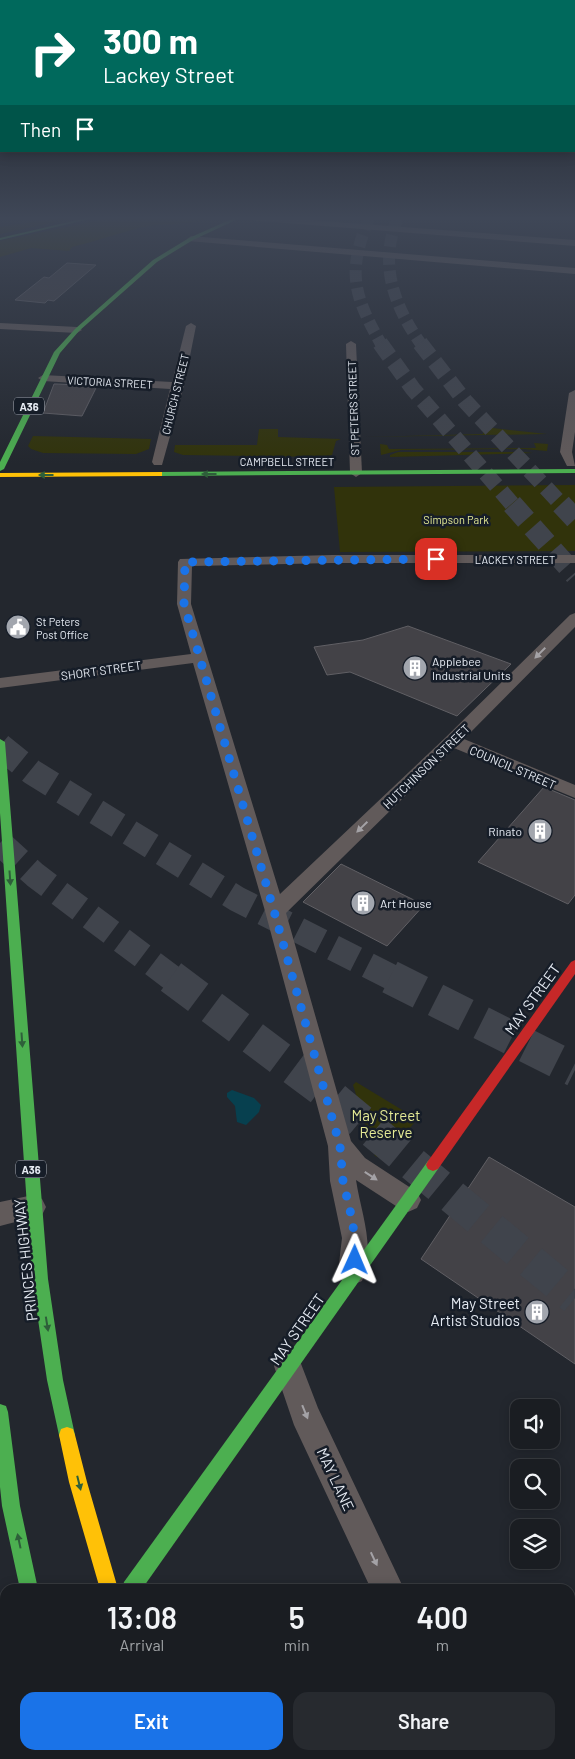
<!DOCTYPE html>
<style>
body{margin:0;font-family:Barlow,sans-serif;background:#272a2f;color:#f1f3f6;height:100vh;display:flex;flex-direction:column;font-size:19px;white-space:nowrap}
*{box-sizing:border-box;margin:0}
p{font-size:16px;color:#9fa2a5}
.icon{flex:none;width:28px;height:28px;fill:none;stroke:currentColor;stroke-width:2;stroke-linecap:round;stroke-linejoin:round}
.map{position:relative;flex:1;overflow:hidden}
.drawer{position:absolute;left:0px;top:1584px;width:575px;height:176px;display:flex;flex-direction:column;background:#1a1d22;border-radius:15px 15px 0 0;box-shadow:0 2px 12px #0003,0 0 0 1px #383b40}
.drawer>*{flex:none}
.hud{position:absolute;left:0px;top:0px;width:575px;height:152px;box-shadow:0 2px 12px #0003,0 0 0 1px #383b40;background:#00695c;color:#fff;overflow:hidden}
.controls{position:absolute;left:510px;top:1399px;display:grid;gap:10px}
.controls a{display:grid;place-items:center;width:50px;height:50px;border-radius:10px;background:#1a1d22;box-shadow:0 2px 12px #0003,0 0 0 1px #383b40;font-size:25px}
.pin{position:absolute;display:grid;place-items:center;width:42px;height:42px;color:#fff;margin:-21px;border-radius:10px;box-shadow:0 2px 8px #0006}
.me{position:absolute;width:55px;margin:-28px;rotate:1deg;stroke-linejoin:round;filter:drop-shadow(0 0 4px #0008)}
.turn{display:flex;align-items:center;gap:18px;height:105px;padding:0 20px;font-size:22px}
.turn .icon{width:65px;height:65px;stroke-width:2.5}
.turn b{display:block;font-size:35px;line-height:42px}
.then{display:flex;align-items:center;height:48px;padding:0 20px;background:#0003;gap:10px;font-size:19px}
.eta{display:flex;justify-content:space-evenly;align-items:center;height:85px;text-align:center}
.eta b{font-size:30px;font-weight:600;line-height:35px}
.action{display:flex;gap:10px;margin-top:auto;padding:10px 20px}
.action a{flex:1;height:58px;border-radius:15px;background:#1a73e8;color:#fff;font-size:20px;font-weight:600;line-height:58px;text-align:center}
.action a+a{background:#272a2f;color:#f1f3f6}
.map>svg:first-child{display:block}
.green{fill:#31330b}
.water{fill:#07404f}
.building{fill:#434247;stroke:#605f64}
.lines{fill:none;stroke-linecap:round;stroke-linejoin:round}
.highway-tunnel-far4{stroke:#40444c;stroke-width:12;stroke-dasharray:12 6;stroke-linecap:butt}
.highway-tunnel-far3{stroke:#40444c;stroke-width:16;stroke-dasharray:16 8;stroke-linecap:butt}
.highway-tunnel-far2{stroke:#40444c;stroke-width:21;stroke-dasharray:21 10;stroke-linecap:butt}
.highway-tunnel-far1{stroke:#40444c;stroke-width:26;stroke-dasharray:26 13;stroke-linecap:butt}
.highway-tunnel{stroke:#40444c;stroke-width:34;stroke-dasharray:34 17;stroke-linecap:butt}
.street{fill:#615a5a;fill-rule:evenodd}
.fast{fill:#4caf50;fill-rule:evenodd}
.slow{fill:#ffc107;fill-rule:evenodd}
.jam{fill:#c62828;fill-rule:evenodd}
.oneway{fill:#2e5f3a}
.oneway2{fill:#a4a2a6}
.route{stroke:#1a73e8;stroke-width:9;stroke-dasharray:0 16.2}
.labels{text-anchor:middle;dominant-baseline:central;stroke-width:5;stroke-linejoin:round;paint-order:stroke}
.far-street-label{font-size:11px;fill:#e6ebf3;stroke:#161d28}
.shield{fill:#161d28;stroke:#a8adb6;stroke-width:1}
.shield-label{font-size:11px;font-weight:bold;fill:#e6ebf3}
.far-park-label{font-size:11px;fill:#e4ea95;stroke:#161d28}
.far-poi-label{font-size:11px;fill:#e6ebf3;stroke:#161d28;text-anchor:start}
.poi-label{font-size:12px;fill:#e6ebf3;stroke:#161d28;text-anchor:start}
.street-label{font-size:12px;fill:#e6ebf3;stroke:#161d28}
.near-street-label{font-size:15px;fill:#e6ebf3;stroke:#161d28}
.near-park-label{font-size:15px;fill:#e4ea95;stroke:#161d28}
.near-poi-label{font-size:15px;fill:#e6ebf3;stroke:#161d28;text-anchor:end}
</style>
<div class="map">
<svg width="575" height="1759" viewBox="0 0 575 1759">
<rect width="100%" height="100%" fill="#23272e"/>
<!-- green -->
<g class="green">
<polygon points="57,218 74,218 0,234 0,227"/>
<path d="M 109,218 L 211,218 C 195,225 162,223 143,227 C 119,233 96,241 72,247 L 69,251 L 31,248 L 0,257 L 0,241 Z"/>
<polygon points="484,427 547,434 365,437 483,434"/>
<polygon points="259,429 278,429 278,437 341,439 336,441 332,455 326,457 183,455 174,452 175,445 257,445"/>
<polygon points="33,436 151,439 149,449 136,454 43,453 31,449 28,446"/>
<polygon points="534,443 548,444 547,451 524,449 401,450 381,455 380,444 387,445 389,449 536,448"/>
<polygon points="398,452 523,452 533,453 390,457 390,455"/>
<polygon points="575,485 575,551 340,552 334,487"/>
<polygon points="356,1082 417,1119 385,1160 375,1156 353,1085"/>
<polygon points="0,1678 5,1702 5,1755 16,1755 17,1759 0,1759"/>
</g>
<!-- water -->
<polygon class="water" points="232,1090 254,1098 261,1105 259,1112 246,1125 237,1122 235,1106 227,1097 227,1093"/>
<!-- building -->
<g class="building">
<polygon points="67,263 96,265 54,301 48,300 45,303 15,300 44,277 49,278"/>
<polygon points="54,384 57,384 97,386 82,416 43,413"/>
<polygon points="408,626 511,664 457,716 350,672 327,675 314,647 363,640"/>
<polygon points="544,787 575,800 575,895 568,904 478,862"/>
<polygon points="341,864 424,905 387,946 303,902"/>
<polygon points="489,1157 575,1207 575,1364 421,1259"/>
</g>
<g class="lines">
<!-- highway-tunnel-far4 -->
<g class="highway-tunnel-far4">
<path d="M 369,218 C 347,272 353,294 381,344"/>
<path d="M 398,218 C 378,263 394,306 421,344"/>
</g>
<!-- highway-tunnel-far3 -->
<g class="highway-tunnel-far3">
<polyline points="380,343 413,389 513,505"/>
<polyline points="420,343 465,401 562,505"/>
</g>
<!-- highway-tunnel-far2 -->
<g class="highway-tunnel-far2">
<polyline points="512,504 575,575"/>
<polyline points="561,504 575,519"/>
</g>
<!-- highway-tunnel-far1 -->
<g class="highway-tunnel-far1">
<polyline points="0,746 32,772 237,899 393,978"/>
<polyline points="0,843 35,875 172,978"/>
</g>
<!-- highway-tunnel -->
<g class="highway-tunnel">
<polyline points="171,977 328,1094 575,1298"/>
<polyline points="390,977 575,1070"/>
</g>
<!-- street -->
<g class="street">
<polygon points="245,218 282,218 575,240 575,246 249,220"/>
<polygon points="191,236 575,268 575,274 188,241 187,239"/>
<polygon points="0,323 77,327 82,330 77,333 0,329"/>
<polygon points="191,323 196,326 184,386 162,465 154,465 152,462 170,389 43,381 38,378 43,375 172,382 186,326"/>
<polygon points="351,341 356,344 362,473 356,477 350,473 346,344"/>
<polygon points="575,390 575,432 572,452 575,466 567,466 560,452 569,393"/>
<path d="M 332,555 L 575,555 L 575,563 L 332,563 L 192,566 L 191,604 L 280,894 L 446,737 L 570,615 L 575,613 L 575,627 L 464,739 L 575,785 L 575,798 L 454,748 L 286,913 L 351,1141 L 365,1158 L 417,1192 L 421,1200 L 417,1208 L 408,1212 L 399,1208 L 356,1180 C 361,1213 376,1248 362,1281 L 352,1285 L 342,1281 L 338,1272 L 342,1238 L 330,1181 L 328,1146 L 265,911 L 193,663 L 0,688 L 0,678 L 191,654 L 177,604 L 178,562 L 180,559 Z"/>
<polygon points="33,1195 42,1199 46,1207 42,1215 0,1226 0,1202"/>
<polygon points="288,1352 298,1356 318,1408 404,1589 371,1589 294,1425 274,1366 278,1356"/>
<polygon points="449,1755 485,1755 487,1759 451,1759"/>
</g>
<!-- fast -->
<g class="fast">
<polygon points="86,218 94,218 0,240 0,238"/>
<polygon points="234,218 240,218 193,240 157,262 79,331 60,353 4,469 0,471 0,462 54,352 75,329 153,260 189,238"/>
<polygon points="575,469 575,473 159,476 155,474 159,472"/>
<polygon points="0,739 5,742 48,1279 63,1380 75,1435 73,1441 67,1443 61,1441 59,1435 47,1380 32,1279 0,813"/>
<polygon points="433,1159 438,1161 440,1165 438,1169 142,1589 122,1589 124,1582 428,1161"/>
<polygon points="0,1404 6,1406 8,1412 20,1506 38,1589 20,1589 2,1506 0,1487"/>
<polygon points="57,1755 77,1755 78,1759 58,1759"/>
<polygon points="149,1755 169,1755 170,1759 150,1759"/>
</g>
<!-- slow -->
<g class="slow">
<polygon points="162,472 162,476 159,476 0,477 0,473"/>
<polygon points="67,1427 73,1429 75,1435 87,1482 118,1589 100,1589 69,1482 59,1435 61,1429"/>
</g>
<!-- jam -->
<polygon class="jam" points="575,960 575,974 438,1169 433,1171 428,1169 426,1165 428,1161 571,962"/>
</g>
<!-- one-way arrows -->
<defs><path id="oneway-solid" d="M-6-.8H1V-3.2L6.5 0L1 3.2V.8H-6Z" transform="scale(1.25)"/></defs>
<g class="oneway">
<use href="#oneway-solid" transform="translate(209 474) rotate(180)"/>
<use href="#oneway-solid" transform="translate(46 475) rotate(180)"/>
<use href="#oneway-solid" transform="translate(10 878) rotate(86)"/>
<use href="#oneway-solid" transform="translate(22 1040) rotate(86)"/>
<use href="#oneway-solid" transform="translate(47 1324) rotate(81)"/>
<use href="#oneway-solid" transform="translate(79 1483) rotate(76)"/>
<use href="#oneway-solid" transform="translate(19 1541) rotate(-102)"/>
</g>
<g class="oneway2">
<use href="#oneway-solid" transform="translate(540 653) rotate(135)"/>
<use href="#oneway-solid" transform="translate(362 827) rotate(136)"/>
<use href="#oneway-solid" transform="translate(371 1176) rotate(33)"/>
<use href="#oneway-solid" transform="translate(305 1412) rotate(68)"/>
<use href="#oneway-solid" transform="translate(374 1559) rotate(65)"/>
</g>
<!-- sky -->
<linearGradient id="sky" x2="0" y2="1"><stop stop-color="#131519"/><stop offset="0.47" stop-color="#3f4757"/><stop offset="1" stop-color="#3f4757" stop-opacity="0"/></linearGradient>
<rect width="575" height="464" fill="url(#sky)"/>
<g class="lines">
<!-- route -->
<polyline class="route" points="355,1260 353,1223 343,1181 340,1146 274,911 184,604 185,562 436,559"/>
</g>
<!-- icons -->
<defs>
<symbol id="civic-disc" viewBox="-11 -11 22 22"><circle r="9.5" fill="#a2a6ae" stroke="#161d28"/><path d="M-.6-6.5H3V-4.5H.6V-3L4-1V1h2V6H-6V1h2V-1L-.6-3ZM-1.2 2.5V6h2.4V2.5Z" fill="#fff"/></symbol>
<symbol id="building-disc" viewBox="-11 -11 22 22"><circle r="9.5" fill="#a2a6ae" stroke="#161d28"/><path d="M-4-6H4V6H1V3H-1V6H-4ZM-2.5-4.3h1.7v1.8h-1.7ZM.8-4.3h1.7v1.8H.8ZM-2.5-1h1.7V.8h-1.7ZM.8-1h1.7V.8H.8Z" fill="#fff"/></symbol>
</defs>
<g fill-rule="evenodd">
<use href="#civic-disc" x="4" y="613" width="28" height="28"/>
<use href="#building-disc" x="401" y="654" width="28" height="28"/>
<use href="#building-disc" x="526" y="817" width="28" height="28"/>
<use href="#building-disc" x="349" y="889" width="28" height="28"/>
<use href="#building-disc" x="523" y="1298" width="28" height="28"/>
</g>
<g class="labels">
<!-- far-street labels -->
<g class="far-street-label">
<text transform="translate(110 382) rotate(3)">VICTORIA STREET</text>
<text transform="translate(175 394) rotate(-76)">CHURCH STREET</text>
<text transform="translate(353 408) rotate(-92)">ST PETERS STREET</text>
<text x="287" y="461">CAMPBELL STREET</text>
<text x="515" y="559">LACKEY STREET</text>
</g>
<!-- shield labels -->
<g class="shield">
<rect x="14" y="397.5" width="30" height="17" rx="4"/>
<rect x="16" y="1160.5" width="30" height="17" rx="4"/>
</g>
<g class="shield-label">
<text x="29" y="406">A36</text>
<text x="31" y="1169">A36</text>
</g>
<!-- far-park labels -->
<g class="far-park-label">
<text x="456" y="519">Simpson Park</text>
</g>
<!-- far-poi labels -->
<g class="far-poi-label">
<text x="36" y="621">St Peters<tspan x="36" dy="13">Post Office</tspan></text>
</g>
<!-- poi labels -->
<g class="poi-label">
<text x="432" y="661">Applebee<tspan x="432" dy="14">Industrial Units</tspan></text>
<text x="522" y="831" text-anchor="end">Rinato</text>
<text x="380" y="903">Art House</text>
</g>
<!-- street labels -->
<g class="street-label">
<text transform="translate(101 670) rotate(-8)">SHORT STREET</text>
<text transform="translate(426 766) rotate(-44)">HUTCHINSON STREET</text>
<text transform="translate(513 767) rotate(23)">COUNCIL STREET</text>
</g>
<!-- near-street labels -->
<g class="near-street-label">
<text transform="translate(532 999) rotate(-54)">MAY STREET</text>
<text transform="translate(25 1260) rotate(-96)">PRINCES HIGHWAY</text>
<text transform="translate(297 1329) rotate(-55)">MAY STREET</text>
<text transform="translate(336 1479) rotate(65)">MAY LANE</text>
</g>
<!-- near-park labels -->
<g class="near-park-label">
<text x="386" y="1115">May Street<tspan x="386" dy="17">Reserve</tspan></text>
</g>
<!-- near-poi labels -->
<g class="near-poi-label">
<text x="520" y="1303">May Street<tspan x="520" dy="17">Artist Studios</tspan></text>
</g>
</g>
</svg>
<div class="controls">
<a><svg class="icon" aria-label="sound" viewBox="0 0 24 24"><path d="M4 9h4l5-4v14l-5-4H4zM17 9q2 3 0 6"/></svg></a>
<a><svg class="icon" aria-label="search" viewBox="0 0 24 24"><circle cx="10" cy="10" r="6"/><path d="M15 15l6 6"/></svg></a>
<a><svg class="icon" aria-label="layers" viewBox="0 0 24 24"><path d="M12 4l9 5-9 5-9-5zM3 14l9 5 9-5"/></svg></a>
</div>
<div class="pin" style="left:436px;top:559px;background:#d93025"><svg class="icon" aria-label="arrive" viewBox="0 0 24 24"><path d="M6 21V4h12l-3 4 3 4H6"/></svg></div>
<svg class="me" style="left:355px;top:1260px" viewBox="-20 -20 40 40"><path d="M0-17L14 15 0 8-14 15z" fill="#1a73e8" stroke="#fff" stroke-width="4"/></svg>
<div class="hud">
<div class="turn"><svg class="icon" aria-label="right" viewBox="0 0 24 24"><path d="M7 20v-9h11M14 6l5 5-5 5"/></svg><div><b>300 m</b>Lackey Street</div></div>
<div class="then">Then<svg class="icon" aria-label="arrive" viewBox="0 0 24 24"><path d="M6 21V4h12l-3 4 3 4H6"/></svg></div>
</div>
<section class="drawer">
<div class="eta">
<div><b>13:08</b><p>Arrival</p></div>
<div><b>5</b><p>min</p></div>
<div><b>400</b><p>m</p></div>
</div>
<div class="action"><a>Exit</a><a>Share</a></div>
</section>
</div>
